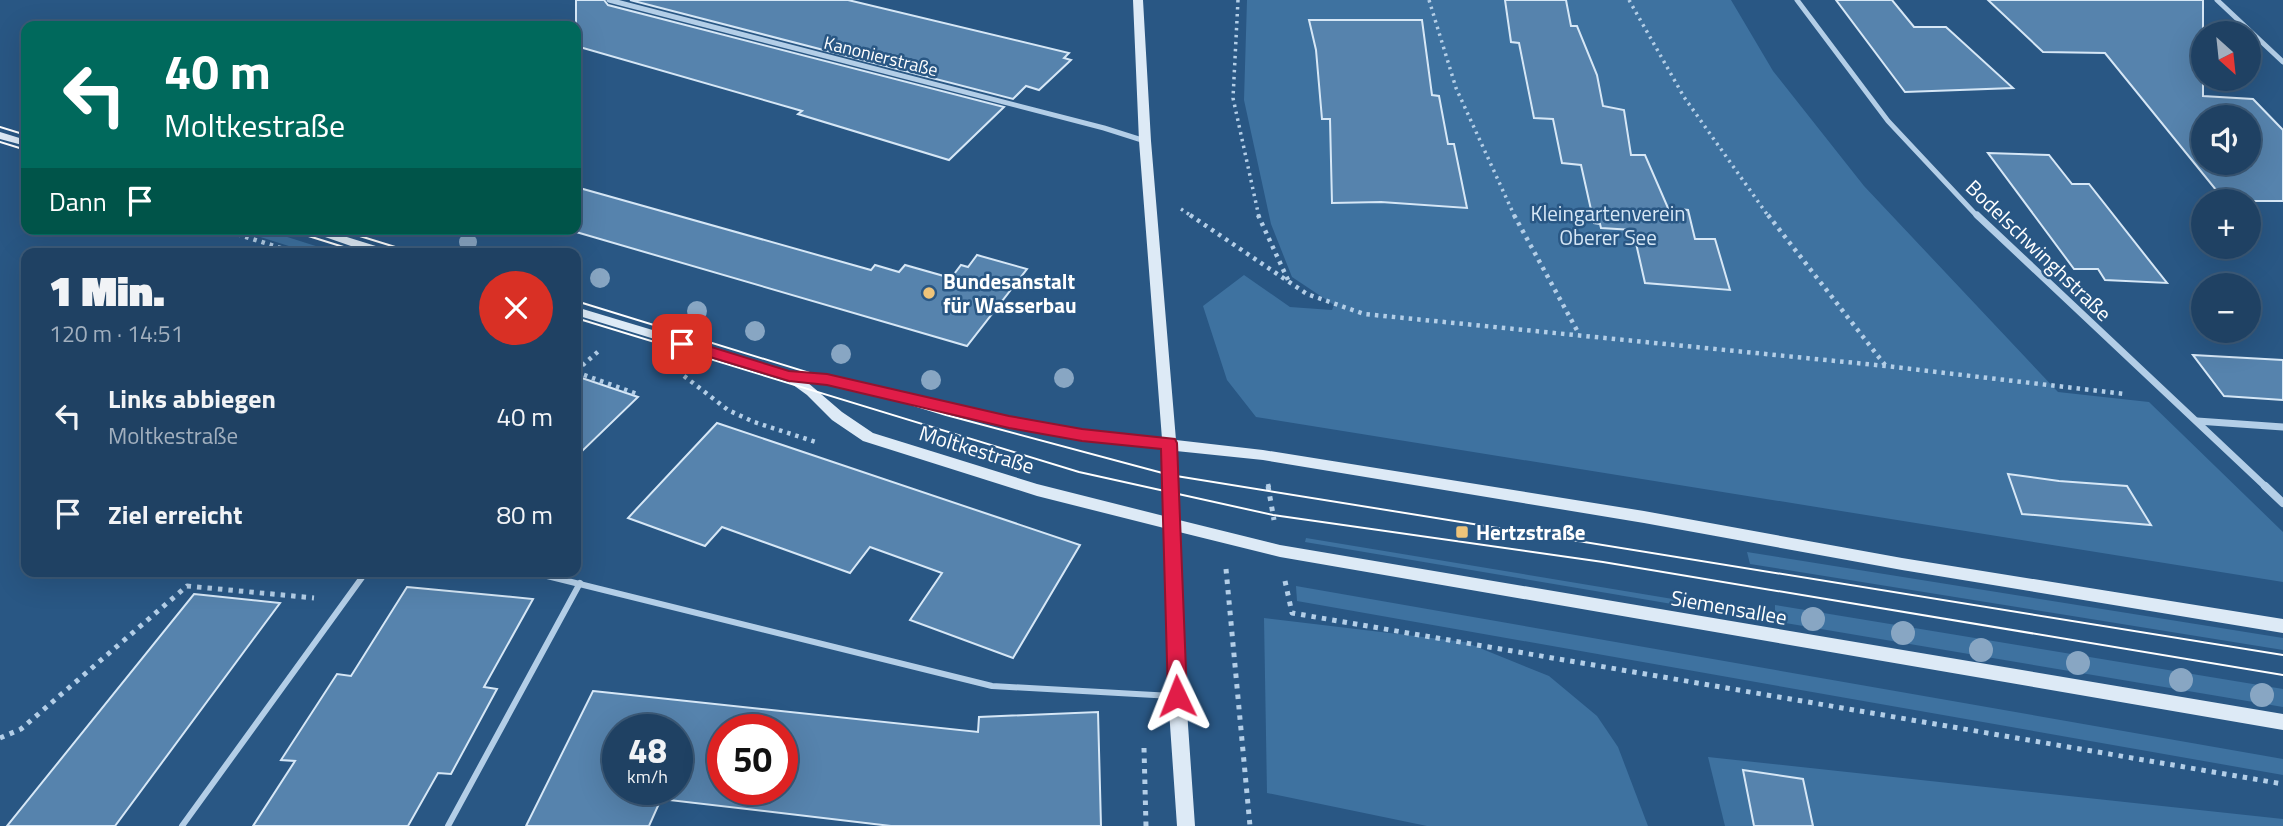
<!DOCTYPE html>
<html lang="de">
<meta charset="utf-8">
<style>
body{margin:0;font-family:"Titillium Web",sans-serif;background:#2c4c6c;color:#f1f3f6;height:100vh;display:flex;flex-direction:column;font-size:26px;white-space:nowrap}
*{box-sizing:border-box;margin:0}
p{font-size:23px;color:#a1afbe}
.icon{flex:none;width:38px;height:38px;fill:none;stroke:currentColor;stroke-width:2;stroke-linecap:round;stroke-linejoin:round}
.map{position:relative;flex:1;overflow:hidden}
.details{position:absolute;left:21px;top:248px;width:560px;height:329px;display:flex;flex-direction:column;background:#1f4163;border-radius:14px;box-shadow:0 7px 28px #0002,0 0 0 2px #3c5a78}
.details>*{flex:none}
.top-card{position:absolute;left:21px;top:21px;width:560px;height:214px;border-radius:14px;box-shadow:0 7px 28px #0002,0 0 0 2px #3c5a78;background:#00695c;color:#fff;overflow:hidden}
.needle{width:46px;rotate:153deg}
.buttons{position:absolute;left:2191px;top:21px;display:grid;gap:14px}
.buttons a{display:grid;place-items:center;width:70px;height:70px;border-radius:50%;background:#1f4163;box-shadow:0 7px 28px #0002,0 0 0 2px #3c5a78;font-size:35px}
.speed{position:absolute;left:602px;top:714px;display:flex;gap:14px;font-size:35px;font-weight:700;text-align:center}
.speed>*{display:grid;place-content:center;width:91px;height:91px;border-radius:50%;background:#1f4163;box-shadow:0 7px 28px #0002,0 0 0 2px #3c5a78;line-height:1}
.speed small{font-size:18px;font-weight:400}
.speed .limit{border:10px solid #d22;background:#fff;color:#111}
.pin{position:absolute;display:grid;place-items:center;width:60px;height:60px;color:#fff;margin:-30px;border-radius:14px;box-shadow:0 4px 10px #0006}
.me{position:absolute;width:77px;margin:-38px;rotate:358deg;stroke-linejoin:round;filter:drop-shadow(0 0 5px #0008)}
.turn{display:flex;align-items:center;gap:24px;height:147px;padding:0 28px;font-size:32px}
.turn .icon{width:91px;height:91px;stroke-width:2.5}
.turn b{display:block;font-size:49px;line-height:60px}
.then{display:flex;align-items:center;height:66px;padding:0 28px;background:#0003;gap:14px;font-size:26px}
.round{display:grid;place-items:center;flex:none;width:74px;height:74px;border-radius:37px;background:#2c4c6c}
.summary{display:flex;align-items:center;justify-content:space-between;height:119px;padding:0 28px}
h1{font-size:42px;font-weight:800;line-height:52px}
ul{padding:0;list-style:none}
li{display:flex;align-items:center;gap:21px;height:98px;padding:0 28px}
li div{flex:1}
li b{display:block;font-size:26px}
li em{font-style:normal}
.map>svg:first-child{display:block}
.green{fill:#3e72a0}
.building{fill:#5683ad;stroke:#d6e7f6;stroke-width:2;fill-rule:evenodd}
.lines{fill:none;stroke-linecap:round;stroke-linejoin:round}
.path-far2{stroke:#b3cee7;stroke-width:3.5;stroke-dasharray:2.5 4.5;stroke-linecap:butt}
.path-far1{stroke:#b3cee7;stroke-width:4.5;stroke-dasharray:3.5 5;stroke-linecap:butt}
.path{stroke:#b3cee7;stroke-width:5;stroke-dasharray:4.5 6;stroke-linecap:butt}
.lane{stroke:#b3cee7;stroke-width:6}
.street-far2{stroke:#b3cee7;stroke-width:5}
.street-far1{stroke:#b3cee7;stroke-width:7}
.street{stroke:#b3cee7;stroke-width:8}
.secondary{fill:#ddeaf6;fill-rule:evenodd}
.tram{stroke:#fff;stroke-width:2}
.tree{fill:#88a6c3}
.route{fill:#e11d48;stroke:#92132f;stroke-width:2}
.poi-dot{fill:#eec47a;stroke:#295784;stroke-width:2.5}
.labels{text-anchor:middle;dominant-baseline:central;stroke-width:5;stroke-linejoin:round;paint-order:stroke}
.far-street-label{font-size:18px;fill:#fff;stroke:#295784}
.park-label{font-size:21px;fill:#d6e7f6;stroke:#295784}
.street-label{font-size:21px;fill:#fff;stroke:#295784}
.poi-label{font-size:21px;font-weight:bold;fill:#fff;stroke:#295784;text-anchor:start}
</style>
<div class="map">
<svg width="2283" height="826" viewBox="0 0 2283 826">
<rect width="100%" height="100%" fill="#295784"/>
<!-- green -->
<g class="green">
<polygon points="1247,0 1731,0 1773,71 1864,186 2058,392 2149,402 2283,532 2283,582 1256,417 1227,380 1203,306 1244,275 1290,307 1332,310 1334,305 1292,277 1271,224 1244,100"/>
<polygon points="235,229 262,229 341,254 314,254"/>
<polygon points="1306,538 1775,616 1775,605 2283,689 2283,707 1305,542"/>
<polygon points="1747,552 2283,638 2283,650 1750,564"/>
<polygon points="1296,586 2283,759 2283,775 1297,601"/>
<polygon points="1264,618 1465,642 1549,676 1597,716 1618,747 1648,826 1427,826 1267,793"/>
<polygon points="1708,757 2283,819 2283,826 1725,826"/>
</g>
<!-- building -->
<g class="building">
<polygon points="576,0 604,0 608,5 1004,107 949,160 798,114 802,111 576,46"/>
<polygon points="630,0 848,0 1069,53 1064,58 1071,60 1039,90 1026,86 1013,99"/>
<polygon points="1505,0 1566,0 1571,26 1577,26 1597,75 1603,106 1624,110 1631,155 1645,155 1668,208 1688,210 1695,239 1715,239 1730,290 1645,283 1633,230 1601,228 1600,224 1594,223 1581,165 1562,163 1553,119 1534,118 1519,43 1511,42"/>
<polygon points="1836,0 1892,0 1914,27 1946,27 2013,88 1905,92"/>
<path d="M 1988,0 L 2203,0 L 2203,96 L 2253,99 L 2283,130 L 2283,201 L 2225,201 L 2105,53 L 2043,52 ZM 2203,117 L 2249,117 L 2249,163 L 2203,163 Z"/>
<polygon points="1309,20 1422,20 1432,95 1439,96 1448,144 1454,144 1467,208 1381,202 1332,203 1330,119 1322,119 1316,50"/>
<polygon points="1988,153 2049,155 2072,184 2089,184 2167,283 2105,280 2098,269 2074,269"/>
<polygon points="576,187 871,270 875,265 899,272 905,265 951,278 961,265 968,267 977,255 1027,269 967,346 576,232"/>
<polygon points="2193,355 2283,360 2283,400 2224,396"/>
<polygon points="576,376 638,397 576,457"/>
<polygon points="717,423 1080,545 1013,658 910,620 942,573 870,547 850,573 722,527 705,546 628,518"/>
<polygon points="2008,474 2059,481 2127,486 2151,525 2022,514"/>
<polygon points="407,587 533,599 484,687 497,689 451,774 438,773 408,826 253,826 295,761 281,760 337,674 351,676"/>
<polygon points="194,594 280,603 115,826 7,826"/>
<path d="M 593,691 L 978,732 L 979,717 L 1098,712 L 1101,826 L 891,826 L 661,799 L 649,826 L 526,826 ZM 618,730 L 677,730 L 677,789 L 618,789 ZM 723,730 L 782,730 L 782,789 L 723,789 Z"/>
<polygon points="1743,770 1803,779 1813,826 1754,826"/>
</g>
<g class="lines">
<!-- path-far2 -->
<g class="path-far2">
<polyline points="1238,0 1233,98 1259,217"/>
<polyline points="1429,0 1456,88 1515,217"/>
<polyline points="1629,0 1684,97 1769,217"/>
<polyline points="1181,209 1193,217"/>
</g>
<!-- path-far1 -->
<g class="path-far1">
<polyline points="1190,215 1307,294 1364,314 1886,366 2125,394"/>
<polyline points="1258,215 1288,280"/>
<polyline points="1514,215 1579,334"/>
<polyline points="1768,215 1885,365"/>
<polyline points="221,229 290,251"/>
<polyline points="576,371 601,349"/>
<polyline points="576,372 637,394"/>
<polyline points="684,376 728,410 754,422 819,443"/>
<polyline points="1268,484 1269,488"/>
</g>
<!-- path -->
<g class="path">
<polyline points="1268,486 1274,520"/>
<polyline points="1226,569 1250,826"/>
<polyline points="1285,581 1292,613 2283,784"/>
<polyline points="0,738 21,729 187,586 314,598"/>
<polyline points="1144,748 1146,826"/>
</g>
<!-- lane -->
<g class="lane">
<polyline points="531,572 992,686 1172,696"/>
<polyline points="182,826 366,572"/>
<polyline points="448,826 580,583"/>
</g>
<!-- street-far2 -->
<g class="street-far2">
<polyline points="609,0 1104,128 1145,141"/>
<polyline points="1797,0 1888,121 1978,217"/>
<polyline points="2217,0 2283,62"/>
</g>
<!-- street-far1 -->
<g class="street-far1">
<polyline points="1977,215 2267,488"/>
<polyline points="2197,421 2283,427"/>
</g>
<!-- street -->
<polyline class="street" points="2265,486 2283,503"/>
<!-- secondary -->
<g class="secondary">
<path d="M 1133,0 L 1143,0 L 1151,141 L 1176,440 L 1263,450 L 1644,511 L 1902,558 L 2283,619 L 2283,633 L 1902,570 L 1644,523 L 1263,460 L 1176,451 L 1179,520 L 1280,545 L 2283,714 L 2283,730 L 1280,557 L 1179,532 L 1186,696 L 1195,826 L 1177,826 L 1168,696 L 1164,528 L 1037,496 L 863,441 L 832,420 L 807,395 L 785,379 L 576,315 L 576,307 L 789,371 L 827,374 L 1009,417 L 1082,430 L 1162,439 L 1139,141 ZM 807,382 L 827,384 L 1009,427 L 1082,440 L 1162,449 L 1164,516 L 1037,484 L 873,433 L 842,412 Z"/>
<polygon points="0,132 26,140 26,146 0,139"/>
<polygon points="302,229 321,229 392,251 394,254 374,254"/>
</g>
<!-- tram -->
<g class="tram">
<polyline points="0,127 26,135"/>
<polyline points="0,142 26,150"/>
<polyline points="286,229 366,254"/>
<polyline points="337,229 418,254"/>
<polyline points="576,301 946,415 1170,475 2283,655"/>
<polyline points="576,318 1079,472 1273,515 1603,562 2283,675"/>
</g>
</g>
<!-- trees -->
<g class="tree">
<circle cx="468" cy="242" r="9"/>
<circle cx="600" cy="278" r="10"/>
<circle cx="697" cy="311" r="10"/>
<circle cx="755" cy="331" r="10"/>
<circle cx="841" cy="354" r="10"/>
<circle cx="1064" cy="378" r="10"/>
<circle cx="931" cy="380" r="10"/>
<circle cx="1813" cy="619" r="12"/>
<circle cx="1903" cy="633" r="12"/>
<circle cx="1981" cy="650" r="12"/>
<circle cx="2078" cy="663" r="12"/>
<circle cx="2181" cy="680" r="12"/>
<circle cx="2262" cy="695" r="12"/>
</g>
<!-- route -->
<polygon class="route" points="682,338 789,371 827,374 1009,416 1082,429 1175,439 1177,443 1187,696 1184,702 1177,705 1171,702 1168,696 1161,449 1082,441 1009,428 827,385 789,381 677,347 675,344"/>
<!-- markers -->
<g class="poi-dot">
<circle cx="929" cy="293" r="7"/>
<rect x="1455" y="525" width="14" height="14" rx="3.5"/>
</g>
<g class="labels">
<!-- far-street labels -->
<g class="far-street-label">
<text transform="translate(881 56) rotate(14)">Kanonierstraße</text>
</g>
<!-- park labels -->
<g class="park-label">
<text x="1608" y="213">Kleingartenverein<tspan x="1608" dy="24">Oberer See</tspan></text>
</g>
<!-- street labels -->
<g class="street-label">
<text transform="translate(2039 250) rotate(44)">Bodelschwinghstraße</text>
<text transform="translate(977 449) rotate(17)">Moltkestraße</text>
<text transform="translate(1729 607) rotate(10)">Siemensallee</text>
</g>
<!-- poi labels -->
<g class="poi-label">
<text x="943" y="281">Bundesanstalt<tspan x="943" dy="24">für Wasserbau</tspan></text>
<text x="1476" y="532">Hertzstraße</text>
</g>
</g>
</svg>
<div class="buttons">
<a><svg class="needle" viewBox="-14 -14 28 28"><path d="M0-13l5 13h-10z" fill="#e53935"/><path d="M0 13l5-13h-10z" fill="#a1afbe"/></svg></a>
<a><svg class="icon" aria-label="sound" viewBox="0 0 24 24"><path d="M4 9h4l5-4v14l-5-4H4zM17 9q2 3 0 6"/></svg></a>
<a>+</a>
<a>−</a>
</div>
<div class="speed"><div>48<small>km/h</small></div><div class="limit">50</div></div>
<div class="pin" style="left:682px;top:344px;background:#d93025"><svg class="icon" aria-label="arrive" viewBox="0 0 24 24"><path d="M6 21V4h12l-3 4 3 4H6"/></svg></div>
<svg class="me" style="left:1177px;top:696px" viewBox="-20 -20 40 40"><path d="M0-17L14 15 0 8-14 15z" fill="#e11d48" stroke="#fff" stroke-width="4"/></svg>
<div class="top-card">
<div class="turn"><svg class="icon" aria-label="left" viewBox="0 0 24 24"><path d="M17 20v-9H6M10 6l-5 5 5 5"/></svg><div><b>40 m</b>Moltkestraße</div></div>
<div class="then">Dann<svg class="icon" aria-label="arrive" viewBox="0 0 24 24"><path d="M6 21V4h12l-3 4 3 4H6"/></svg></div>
</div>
<section class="details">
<div class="summary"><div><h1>1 Min.</h1><p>120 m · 14:51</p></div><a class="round" style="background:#d93025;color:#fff"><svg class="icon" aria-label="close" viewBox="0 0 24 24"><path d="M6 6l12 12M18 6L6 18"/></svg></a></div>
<ul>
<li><svg class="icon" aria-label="left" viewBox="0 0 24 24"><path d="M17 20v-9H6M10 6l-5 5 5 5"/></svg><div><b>Links abbiegen</b><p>Moltkestraße</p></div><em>40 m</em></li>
<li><svg class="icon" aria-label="arrive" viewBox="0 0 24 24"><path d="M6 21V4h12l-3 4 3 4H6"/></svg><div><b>Ziel erreicht</b></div><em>80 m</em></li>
</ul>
</section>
</div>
